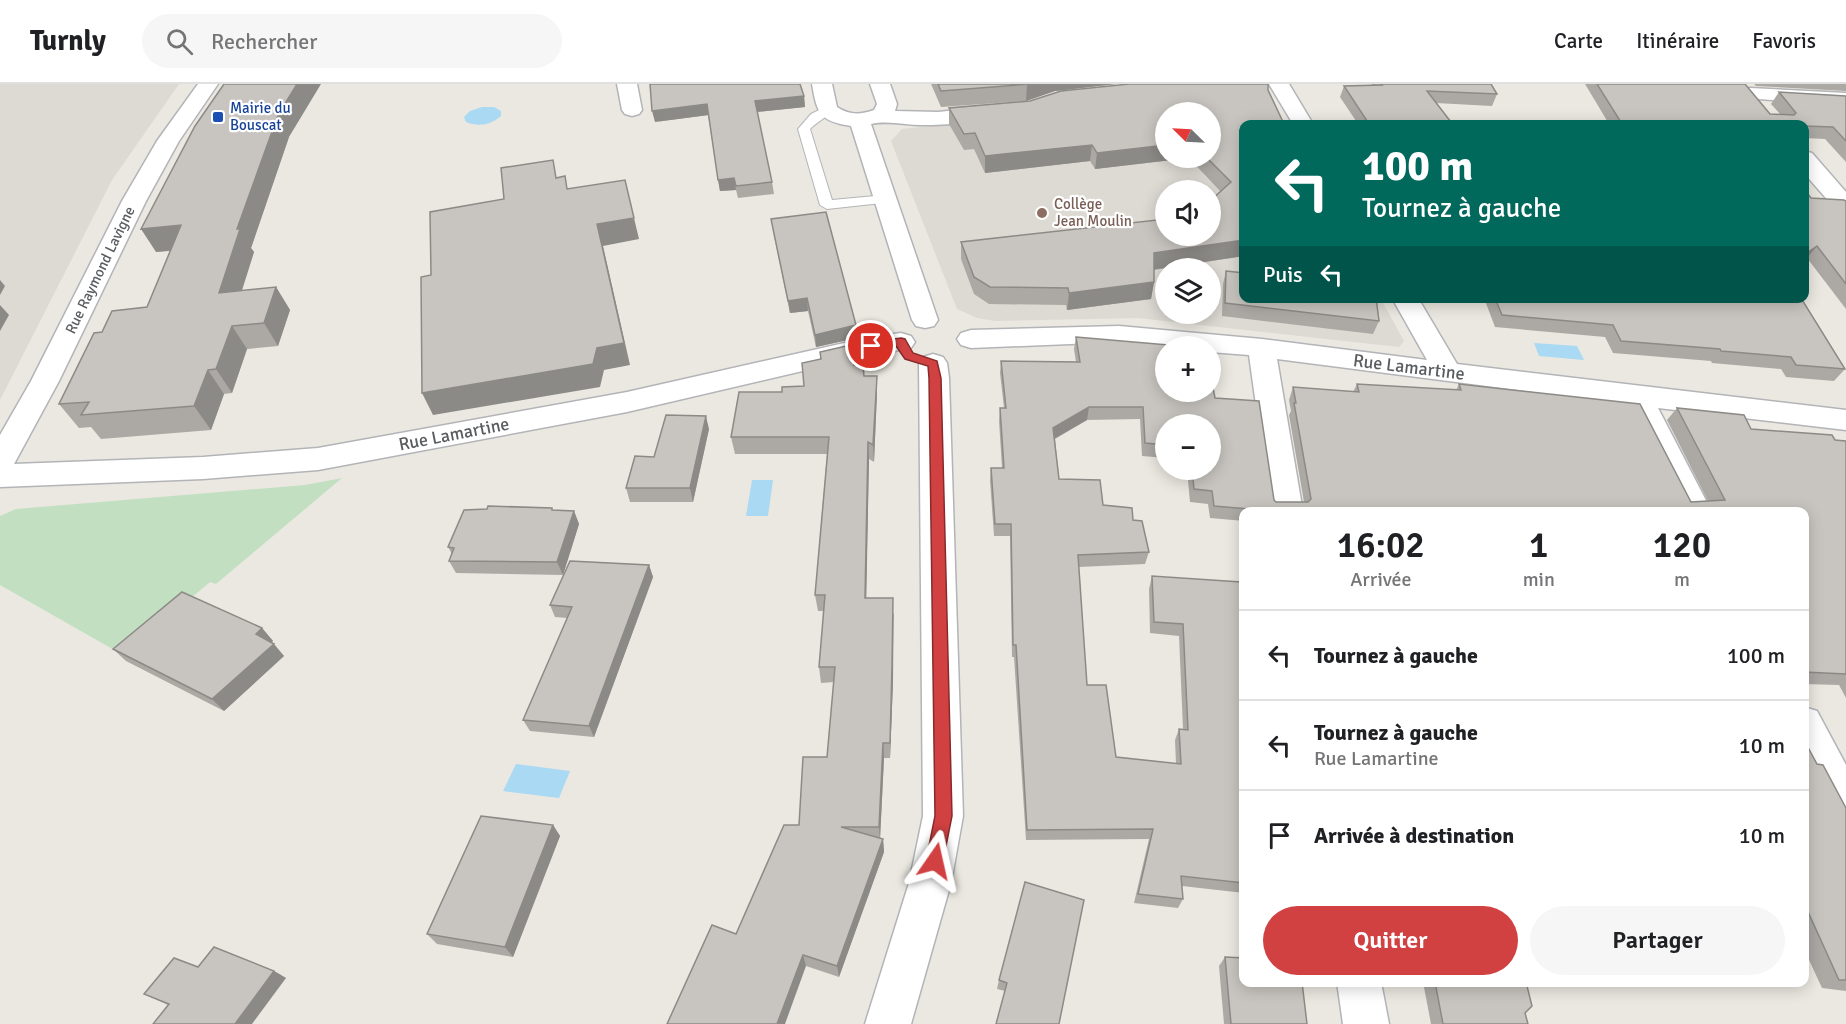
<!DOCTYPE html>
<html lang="fr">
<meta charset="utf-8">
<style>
body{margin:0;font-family:Signika,sans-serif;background:#f6f6f6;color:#202124;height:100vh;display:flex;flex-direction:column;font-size:22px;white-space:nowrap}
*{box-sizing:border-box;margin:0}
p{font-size:20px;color:#757577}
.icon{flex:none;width:33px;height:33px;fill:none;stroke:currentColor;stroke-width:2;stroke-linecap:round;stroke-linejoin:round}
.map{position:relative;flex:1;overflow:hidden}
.drawer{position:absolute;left:1239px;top:423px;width:570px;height:480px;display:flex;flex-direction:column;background:#fff;border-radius:12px;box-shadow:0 3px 15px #0003}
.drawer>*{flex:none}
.banner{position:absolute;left:1239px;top:36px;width:570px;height:183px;border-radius:12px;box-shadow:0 3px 15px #0003;background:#00695c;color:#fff;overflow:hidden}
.needle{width:39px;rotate:294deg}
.controls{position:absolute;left:1155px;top:18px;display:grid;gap:12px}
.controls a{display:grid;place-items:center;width:66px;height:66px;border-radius:50%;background:#fff;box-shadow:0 3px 15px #0003;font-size:30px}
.pin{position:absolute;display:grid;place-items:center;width:51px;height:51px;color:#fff;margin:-26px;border:3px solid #fff;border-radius:50%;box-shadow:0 2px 6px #0007}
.me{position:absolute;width:66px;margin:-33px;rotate:11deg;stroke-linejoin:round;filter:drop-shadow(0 0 4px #0008)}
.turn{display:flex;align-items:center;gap:21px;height:126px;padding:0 24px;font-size:27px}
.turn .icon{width:78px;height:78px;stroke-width:2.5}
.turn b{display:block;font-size:42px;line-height:51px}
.then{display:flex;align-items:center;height:57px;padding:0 24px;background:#0003;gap:12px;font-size:22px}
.eta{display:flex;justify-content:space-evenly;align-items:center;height:102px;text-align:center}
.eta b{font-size:36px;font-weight:600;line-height:42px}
.action{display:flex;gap:12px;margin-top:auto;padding:12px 24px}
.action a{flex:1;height:69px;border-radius:36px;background:#d14142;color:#fff;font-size:24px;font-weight:600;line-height:69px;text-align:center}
.action a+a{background:#f6f6f6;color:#202124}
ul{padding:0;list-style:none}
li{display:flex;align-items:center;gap:18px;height:90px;padding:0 24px;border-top:2px solid #e0e0e0}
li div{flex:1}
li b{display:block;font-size:22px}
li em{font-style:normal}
header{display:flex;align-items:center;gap:36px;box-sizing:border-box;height:84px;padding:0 30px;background:#fff;border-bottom:2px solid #e0e0e0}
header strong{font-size:28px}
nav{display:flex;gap:33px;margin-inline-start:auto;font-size:21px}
.search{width:420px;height:54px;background:#f6f6f6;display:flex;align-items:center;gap:15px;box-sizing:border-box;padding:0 21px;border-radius:33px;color:#757577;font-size:22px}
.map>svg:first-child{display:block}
.education{fill:#ddd9d3;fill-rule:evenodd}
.green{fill:#c3dfc1}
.water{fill:#a9d9f3}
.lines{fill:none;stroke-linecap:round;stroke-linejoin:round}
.lane-casing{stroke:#b2b4b7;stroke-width:2}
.street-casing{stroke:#b2b4b7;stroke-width:3}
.lane{fill:#fff;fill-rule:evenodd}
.street{fill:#fff;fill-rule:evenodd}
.wall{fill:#aca9a5;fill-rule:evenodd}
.shaded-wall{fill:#8c8a86}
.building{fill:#c8c5c0;stroke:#8c8a86;stroke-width:1.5}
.route{fill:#d14142;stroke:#882a2b;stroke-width:1.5}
.transit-dot{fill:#1a4fb4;stroke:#fff;stroke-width:2}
.education-dot{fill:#8d6e63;stroke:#fff;stroke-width:2}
.labels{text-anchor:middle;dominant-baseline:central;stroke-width:4.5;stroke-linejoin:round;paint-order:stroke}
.far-transit-label{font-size:15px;fill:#164399;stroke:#fff;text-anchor:start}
.far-education-label{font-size:15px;fill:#785e54;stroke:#fff;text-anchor:start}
.far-street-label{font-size:15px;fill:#5a5d60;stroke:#fff}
.street-label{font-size:18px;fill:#5a5d60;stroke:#fff}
</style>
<header>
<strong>Turnly</strong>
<div class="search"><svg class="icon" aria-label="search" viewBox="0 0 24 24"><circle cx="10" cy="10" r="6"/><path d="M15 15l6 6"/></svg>Rechercher</div>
<nav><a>Carte</a><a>Itinéraire</a><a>Favoris</a></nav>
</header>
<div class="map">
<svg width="1846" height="940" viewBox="0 0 1846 940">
<rect width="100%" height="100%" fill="#ebe8e1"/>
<!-- education -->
<g class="education">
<polygon points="0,0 179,0 112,96 0,316"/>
<path d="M 1252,8 L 1244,40 L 1244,214 L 1381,215 L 1404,257 L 1399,263 L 1138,234 L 995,237 L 977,234 L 957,225 L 891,57 L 902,45 ZM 1166,28 L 1210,28 L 1210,74 L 1166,74 ZM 1166,106 L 1210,106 L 1210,152 L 1166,152 ZM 1166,184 L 1210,184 L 1210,230 L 1166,230 Z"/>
</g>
<!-- green -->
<polygon class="green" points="342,394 216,500 210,498 123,571 0,501 0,432 16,425 305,401"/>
<!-- water -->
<g class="water">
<path d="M 482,23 L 494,23 L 501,27 L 501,32 C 491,41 478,43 466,38 L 464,33 L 470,27 Z"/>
<polygon points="1534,259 1577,262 1584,276 1539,272"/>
<polygon points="752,396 773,396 768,432 746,432"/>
<polygon points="516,680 570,687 559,714 503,707"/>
</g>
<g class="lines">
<defs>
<path id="lane" d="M 827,22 L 833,26 C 827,33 817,38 810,45 L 832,116 L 886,111 L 893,115 L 891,118 L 827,125 L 820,121 L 798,45 L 811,30 Z"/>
<g id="street">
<polygon points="198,0 218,0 179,57 146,117 59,297 14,380 203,373 318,364 627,308 871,253 901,249 911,252 915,258 911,264 871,271 627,328 318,386 203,395 0,403 0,351 31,297 122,117 157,57"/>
<polygon points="617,0 637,0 642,26 639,30 632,32 625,30 622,26"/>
<path d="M 812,0 L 832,0 L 837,23 C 849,31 860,31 874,26 L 877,20 L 870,0 L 890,0 L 897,20 L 895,27 L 938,28 L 994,22 L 1001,24 L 1004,28 L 1001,32 C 977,39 948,41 922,41 C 904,41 888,36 871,40 L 938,236 L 934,242 L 925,244 L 916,242 L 912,236 L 851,42 C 819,37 817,29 812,0 Z"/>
<polygon points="1269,0 1289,0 1313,40 1293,40"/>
<polygon points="1750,4 1846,9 1846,21 1743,14 1740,10 1743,6"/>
<polygon points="1804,67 1812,69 1846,108 1846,130 1838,128 1804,89"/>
<polygon points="1392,214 1418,214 1457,280 1846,326 1846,346 1658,324 1712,428 1680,428 1627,320 1277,275 1303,428 1271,428 1249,271 1210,268 1210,262 1166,263 1119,258 971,264 961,261 957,255 961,249 971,246 1119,242 1262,255 1427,276"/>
<polygon points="933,270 943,273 947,279 949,294 963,732 951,799 911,940 865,940 909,799 923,732 919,279 923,273"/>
<polygon points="1804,623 1817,627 1846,681 1846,739 1832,734 1804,679"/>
<polygon points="1337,898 1381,898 1389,940 1343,940"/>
</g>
</defs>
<!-- lane casing -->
<use href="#lane" class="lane-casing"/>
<!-- street casing -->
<use href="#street" class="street-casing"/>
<!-- lane -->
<use href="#lane" class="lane"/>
<!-- street -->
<use href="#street" class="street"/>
</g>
<!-- wall -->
<g class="wall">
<polygon points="931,0 1116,0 1055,7 1026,17 941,23"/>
<path d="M 1268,0 L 1244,172 L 1154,186 L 1154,198 L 1151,215 L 1067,226 L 1066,221 L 989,220 L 974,210 L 961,175 L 961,158 L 1166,152 L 1210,152 L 1220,107 L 1189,74 L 1095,85 L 1090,77 L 985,89 L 974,65 L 964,66 L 949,40 L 949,24 ZM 1210,28 L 1210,74 L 1166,74 Z"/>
<polygon points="1371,0 1491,0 1497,10 1492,22 1436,19 1451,38 1450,40 1358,40 1340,13 1344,2 1372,1"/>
<polygon points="1585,0 1745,0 1770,30 1780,30 1771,20 1779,8 1846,12 1846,78 1825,55 1804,54 1804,40 1609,40"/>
<polygon points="1754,0 1846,0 1846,7 1756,2"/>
<polygon points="804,12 805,23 757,28 772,98 774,110 738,114 736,106 720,107 708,31 655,38"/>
<polygon points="289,53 251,164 254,168 242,207 276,203 290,226 278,262 247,265 232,309 224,310 211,346 101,355 91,343 79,344 59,320 102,248 147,223 170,167 156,168"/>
<polygon points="1811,114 1846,117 1846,225 1807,174"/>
<polygon points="771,135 857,254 816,263 808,227 790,229 773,147"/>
<polygon points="1226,187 1379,237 1373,250 1222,232 1223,200"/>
<polygon points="1484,214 1801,214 1845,285 1834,297 1786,293 1781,285 1712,279 1711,277 1613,269 1605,253 1495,243"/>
<polygon points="1076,253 1166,262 1215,314 1274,416 1276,418 1304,418 1289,331 1291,327 1289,316 1293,303 1353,308 1357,300 1456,306 1459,300 1691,418 1708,417 1667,336 1677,324 1751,345 1846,357 1846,614 1839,601 1804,600 1804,428 1244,428 1244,437 1210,434 1208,420 1190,418 1187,386 1210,386 1210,340 1166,340 1166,374 1142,372 1140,335 1087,336 1055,355 1059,395 1103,421 1133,436 1149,468 1145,480 1079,483 1087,601 1116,673 1176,680 1175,656 1179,645 1183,645 1179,552 1150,549 1149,505 1152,492 1244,519 1244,809 1182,802 1183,815 1178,824 1134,819 1149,755 1026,756 1014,573 1012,573 1010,452 994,452 990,396 991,384 1002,384 999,337 1000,324 1004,324 1000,289 1001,277 1076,278 1074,265"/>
<polygon points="855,260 856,281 877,309 874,378 869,375 866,514 894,530 893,598 890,674 884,674 880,754 883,755 884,768 839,893 806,882 736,850 799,741 827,673 834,598 821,599 819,583 824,527 818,527 815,511 827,370 735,370 731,353 782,308 804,302 820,275 820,268"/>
<polygon points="709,345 693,418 630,418 626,404 654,373"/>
<polygon points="553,426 574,427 579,440 563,491 456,489 449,477 452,470 448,463"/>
<polygon points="649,481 653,493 594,653 530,647 523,636 567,534 555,533 550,521"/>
<polygon points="262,544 273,557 271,558 284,572 224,627 126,577 113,565"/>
<polygon points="1804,656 1817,680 1846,724 1846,907 1822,904 1804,865"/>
<polygon points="553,741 560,752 513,873 437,860 427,850"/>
<polygon points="1084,816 1005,907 997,905 999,896"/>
<polygon points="1225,873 1307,940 1224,940 1219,882"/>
<polygon points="198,883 274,887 286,894 168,921 144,910"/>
<polygon points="1423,898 1526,898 1525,929 1528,940 1431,940"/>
</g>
<!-- shaded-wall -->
<g class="shaded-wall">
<polygon points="297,0 321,0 289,53 251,164 254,168 233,233 219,209 237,145 278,31"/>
<polygon points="1030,0 1116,0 1055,7 1026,17 1027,1"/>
<polygon points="804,12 805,23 756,28 755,17"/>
<polygon points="707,20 709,31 655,38 652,27"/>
<polygon points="1092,61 1090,77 985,89 985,72"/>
<polygon points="1166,61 1166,74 1189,74 1095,85 1097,69"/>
<polygon points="734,94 736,106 720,107 718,96"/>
<polygon points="634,134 639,155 603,162 630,281 604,286 600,303 433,331 422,309 597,140"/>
<polygon points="181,141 196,164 156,168 141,145"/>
<polygon points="1244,156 1244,172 1150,186 1154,169"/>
<polygon points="1817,162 1807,174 1804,176 1804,171"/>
<polygon points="0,196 5,202 0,211"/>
<polygon points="1154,198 1151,215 1067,226 1069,209"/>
<polygon points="276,203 290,226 278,262 264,239"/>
<polygon points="807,214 808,227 790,229 788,217"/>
<polygon points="0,221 9,231 0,247"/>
<polygon points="856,241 857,254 816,263 815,251"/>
<polygon points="232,242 247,265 232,309 216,285"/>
<polygon points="855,260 856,277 855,298 854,281"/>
<polygon points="208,286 224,310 211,346 194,322"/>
<polygon points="877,292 877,309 874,378 873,361"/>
<polygon points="1089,323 1087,336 1052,356 1053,344"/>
<polygon points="706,332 709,345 693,418 690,404"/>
<polygon points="868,358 869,375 866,530 865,514"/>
<polygon points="574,427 579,440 563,491 557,478"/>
<polygon points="649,481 653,493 594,653 589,642"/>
<polygon points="893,514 893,598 890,674 890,659"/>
<polygon points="262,544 273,557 267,562 256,550"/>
<polygon points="274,560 284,572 224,627 212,615"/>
<polygon points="883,659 884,674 880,756 879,743"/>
<polygon points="553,741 560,752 513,873 505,863"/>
<polygon points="883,755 884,768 839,893 837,882"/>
<polygon points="803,871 806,882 785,940 777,940"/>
<polygon points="274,887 286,894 252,940 235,940"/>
</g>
<!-- building -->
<g class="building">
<polygon points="224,0 297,0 278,31 237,145 240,145 219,209 276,203 264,239 232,242 216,285 208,286 194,322 81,331 89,318 59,320 94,249 102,248 112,227 147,223 181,141 141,145 195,42"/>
<polygon points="650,0 800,0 804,12 755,17 772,98 736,102 734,94 718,96 707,20 652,27"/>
<polygon points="938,0 1030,0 941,7"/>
<polygon points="1129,0 1268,0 1268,6 1284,40 1244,40 1244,156 1154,169 1154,198 1069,209 1068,204 990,203 974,193 961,158 1166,135 1166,152 1210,152 1210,117 1231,98 1207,74 1210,74 1210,28 1166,28 1166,61 1097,69 1092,61 985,72 975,49 964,50 949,24 1030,17 1061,7"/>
<polygon points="1381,0 1491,0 1497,10 1427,7 1451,38 1429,39 1431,40 1369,40 1344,2 1382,1"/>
<polygon points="1597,0 1745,0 1770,30 1794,31 1796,29 1779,8 1846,12 1846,57 1833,43 1804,42 1804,40 1753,39 1754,40 1622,40"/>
<polygon points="553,76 556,94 565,92 567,105 625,96 634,134 597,140 624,259 597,264 593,280 422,309 421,193 431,191 430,128 504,115 501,84"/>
<polygon points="1804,105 1811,114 1844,116 1846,117 1846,200 1817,162 1804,171"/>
<polygon points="826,128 856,241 815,251 807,214 788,217 771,135"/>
<polygon points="1226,187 1244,189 1244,214 1376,214 1379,237 1225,219"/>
<polygon points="1495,214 1801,214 1845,285 1796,281 1791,273 1721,267 1720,265 1621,257 1613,241 1502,231"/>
<polygon points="1076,253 1180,262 1166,262 1166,308 1210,308 1210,289 1215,314 1259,317 1274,416 1276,418 1308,418 1311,415 1294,319 1296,319 1293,303 1359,308 1357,300 1461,306 1459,300 1640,320 1691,418 1725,416 1677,324 1744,331 1751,345 1832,351 1835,356 1846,357 1846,590 1804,588 1804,553 1807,554 1804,550 1804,428 1284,428 1214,422 1212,407 1194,405 1192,386 1210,386 1210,340 1166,340 1166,361 1145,359 1143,323 1089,323 1053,344 1059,395 1100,396 1103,421 1132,424 1133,436 1142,437 1149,468 1078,471 1087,601 1106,601 1116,673 1181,680 1179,645 1188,646 1183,540 1154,538 1152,492 1241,498 1244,519 1244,799 1181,792 1183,815 1138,810 1153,745 1027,746 1016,561 1013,561 1011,440 995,440 991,384 1004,384 1000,324 1006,324 1001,277 1080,278"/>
<polygon points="855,260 854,281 863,281 864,292 877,292 873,361 868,358 865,514 893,514 892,582 890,659 883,659 879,743 841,743 883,755 837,882 803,871 777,940 667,940 712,841 736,850 784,741 799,741 803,673 827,673 835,583 819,583 825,511 815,511 829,353 731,353 739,308 782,308 782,303 804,302 802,279 821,275 820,268"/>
<polygon points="666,331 706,332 690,404 626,404 635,372 654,373"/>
<polygon points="488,422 552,424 552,426 574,427 557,478 449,477 454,464 448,463 464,426 487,425"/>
<polygon points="570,477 649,481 589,642 523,636 572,523 550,521"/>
<polygon points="182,508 262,544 256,550 274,560 212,615 113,565"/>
<polygon points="1804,656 1817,680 1823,681 1846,724 1846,896 1839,896 1804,819"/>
<polygon points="481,732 553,741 505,863 427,850"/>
<polygon points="1025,798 1084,816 1059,940 996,940 1007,899 999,896"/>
<polygon points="214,863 274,887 235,940 153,940 169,920 144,910 174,874 198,883"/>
<polygon points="1225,873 1244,874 1244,898 1302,898 1307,940 1231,940"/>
<polygon points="1435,898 1526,898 1532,922 1525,929 1528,940 1443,940"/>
</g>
<!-- route -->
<polygon class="route" points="901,254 905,255 913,269 937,277 941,294 952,732 943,777 941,783 935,785 929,783 926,777 935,732 929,294 928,282 905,275 896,262 871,265 865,262 871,258"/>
<!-- markers -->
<rect class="transit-dot" x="212" y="27" width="12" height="12" rx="3"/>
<circle class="education-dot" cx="1042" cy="129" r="6"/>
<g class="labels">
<!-- far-transit labels -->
<g class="far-transit-label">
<text x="230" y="24">Mairie du<tspan x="230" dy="17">Bouscat</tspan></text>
</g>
<!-- far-education labels -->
<g class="far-education-label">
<text x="1054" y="120">Collège<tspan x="1054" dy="17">Jean Moulin</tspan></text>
</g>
<!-- far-street labels -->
<g class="far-street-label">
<text transform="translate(100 186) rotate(-64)">Rue Raymond Lavigne</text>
</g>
<!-- street labels -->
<g class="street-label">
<text transform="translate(1409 283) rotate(7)">Rue Lamartine</text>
<text transform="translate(454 350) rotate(-11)">Rue Lamartine</text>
</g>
</g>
</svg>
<div class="controls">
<a><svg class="needle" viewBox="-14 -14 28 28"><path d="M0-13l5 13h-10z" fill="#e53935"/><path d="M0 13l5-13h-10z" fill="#757577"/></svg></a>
<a><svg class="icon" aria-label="sound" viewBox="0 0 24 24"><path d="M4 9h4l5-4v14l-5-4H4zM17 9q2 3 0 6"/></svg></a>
<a><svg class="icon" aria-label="layers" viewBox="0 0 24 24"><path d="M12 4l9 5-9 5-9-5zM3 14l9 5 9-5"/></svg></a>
<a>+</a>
<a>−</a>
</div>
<div class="pin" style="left:871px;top:262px;background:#d93025"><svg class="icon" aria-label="arrive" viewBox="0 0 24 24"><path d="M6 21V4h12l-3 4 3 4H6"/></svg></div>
<svg class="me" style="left:935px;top:777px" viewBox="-20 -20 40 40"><path d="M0-17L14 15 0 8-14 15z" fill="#d14142" stroke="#fff" stroke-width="4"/></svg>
<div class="banner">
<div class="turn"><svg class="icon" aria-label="left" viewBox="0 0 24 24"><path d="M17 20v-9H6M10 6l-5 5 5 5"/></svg><div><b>100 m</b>Tournez à gauche</div></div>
<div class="then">Puis<svg class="icon" aria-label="left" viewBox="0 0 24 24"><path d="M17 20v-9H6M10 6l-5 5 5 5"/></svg></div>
</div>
<section class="drawer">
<div class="eta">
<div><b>16:02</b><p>Arrivée</p></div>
<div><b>1</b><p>min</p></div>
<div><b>120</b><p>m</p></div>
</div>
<ul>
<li><svg class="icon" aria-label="left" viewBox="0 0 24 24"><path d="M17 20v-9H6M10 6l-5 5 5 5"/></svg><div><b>Tournez à gauche</b></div><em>100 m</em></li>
<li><svg class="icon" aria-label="left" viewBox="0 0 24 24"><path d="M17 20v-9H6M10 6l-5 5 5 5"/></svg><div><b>Tournez à gauche</b><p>Rue Lamartine</p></div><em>10 m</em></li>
<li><svg class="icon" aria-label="arrive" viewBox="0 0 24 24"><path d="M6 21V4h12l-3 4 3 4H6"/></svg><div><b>Arrivée à destination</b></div><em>10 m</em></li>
</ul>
<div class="action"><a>Quitter</a><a>Partager</a></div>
</section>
</div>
